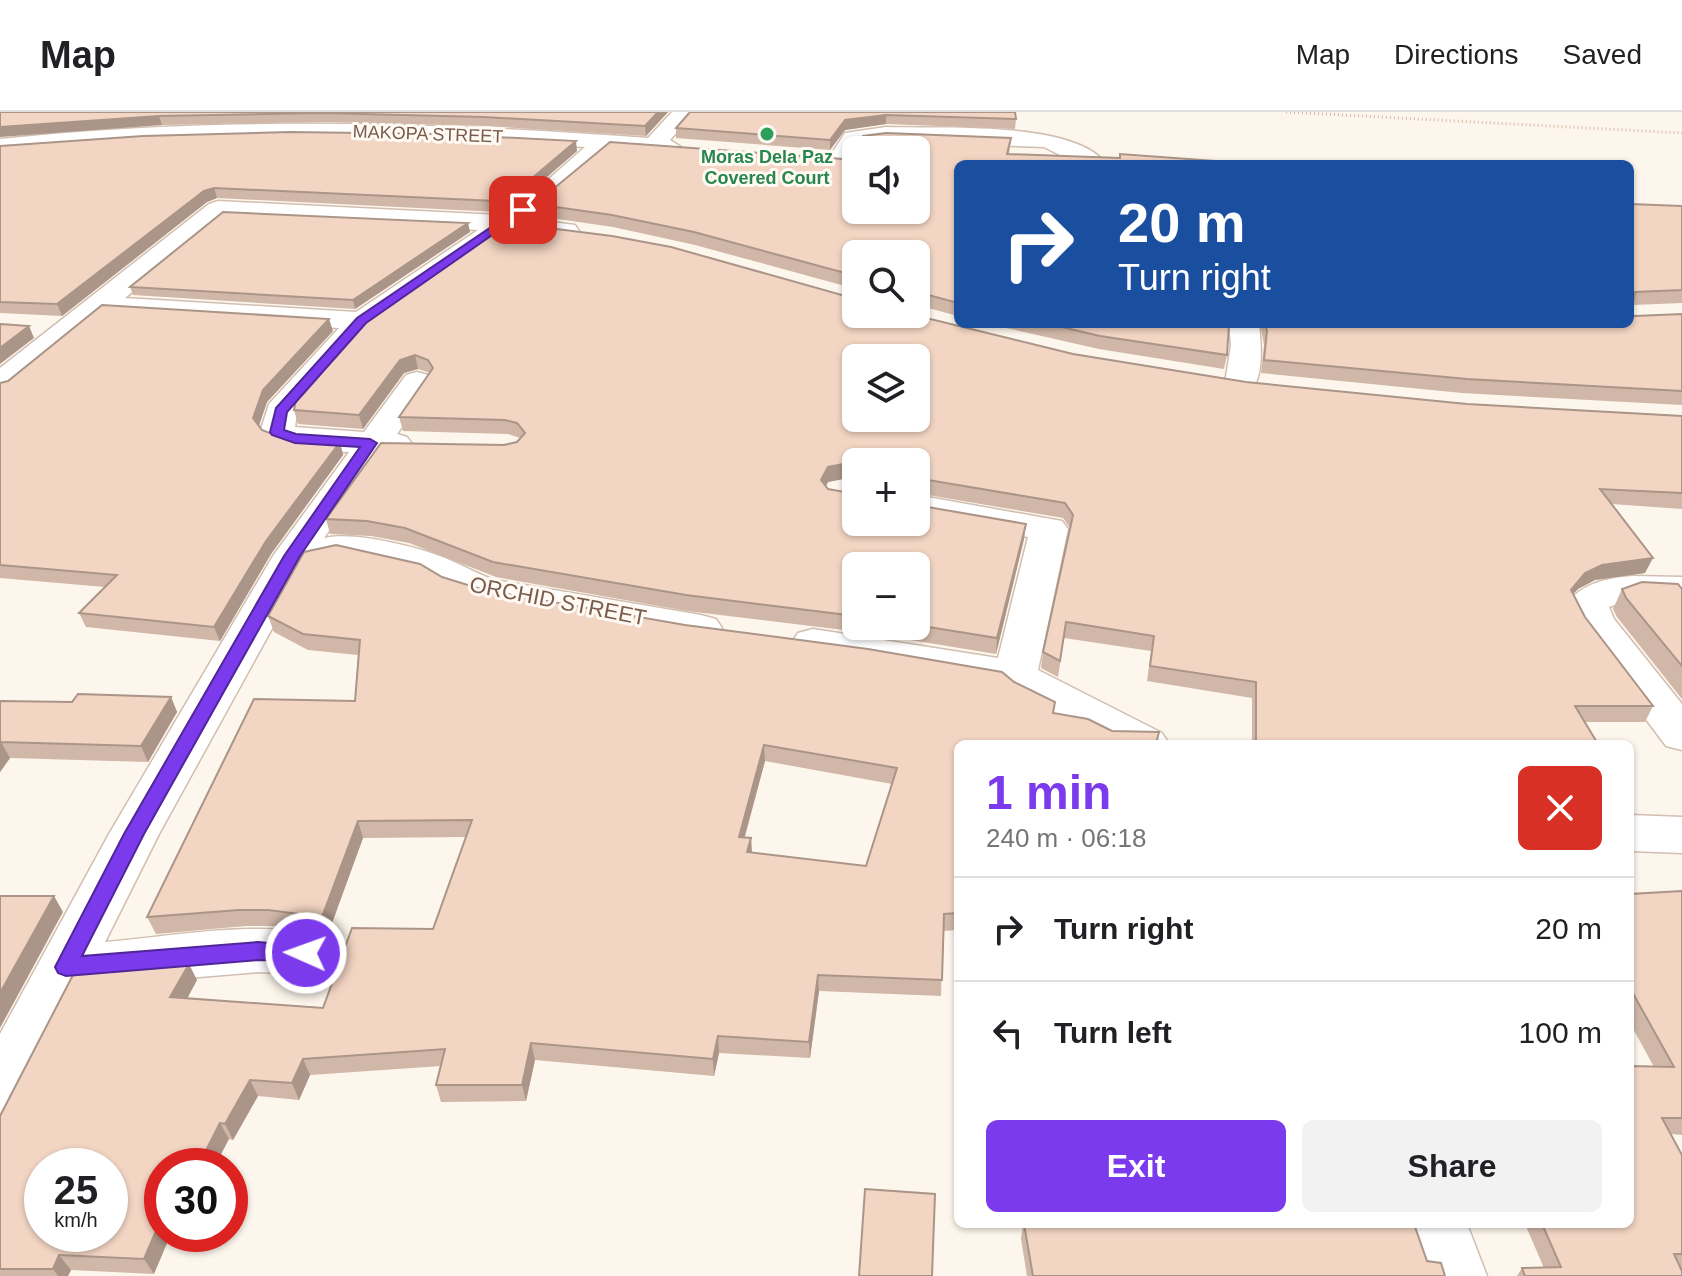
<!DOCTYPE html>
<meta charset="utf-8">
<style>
body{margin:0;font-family:Helvetica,sans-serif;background:#f2f2f2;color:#202124;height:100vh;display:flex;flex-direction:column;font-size:30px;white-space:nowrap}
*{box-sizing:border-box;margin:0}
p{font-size:26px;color:#757577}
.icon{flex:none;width:44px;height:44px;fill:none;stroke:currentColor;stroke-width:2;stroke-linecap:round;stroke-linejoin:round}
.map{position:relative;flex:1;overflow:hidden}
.panel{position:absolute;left:954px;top:628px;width:680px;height:488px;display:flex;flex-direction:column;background:#fff;border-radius:12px;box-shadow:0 2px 6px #0004}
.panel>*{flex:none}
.guide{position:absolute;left:954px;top:48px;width:680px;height:168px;border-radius:12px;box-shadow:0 2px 6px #0004;background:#1a4fa0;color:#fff;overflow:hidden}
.controls{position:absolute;left:842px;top:24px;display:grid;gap:16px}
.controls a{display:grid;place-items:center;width:88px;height:88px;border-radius:12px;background:#fff;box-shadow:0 2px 6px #0004;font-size:40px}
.speed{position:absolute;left:24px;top:1036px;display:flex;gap:16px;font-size:40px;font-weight:700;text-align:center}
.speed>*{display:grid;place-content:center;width:104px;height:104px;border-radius:50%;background:#fff;box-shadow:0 2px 6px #0004;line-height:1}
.speed small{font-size:20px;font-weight:400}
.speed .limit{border:12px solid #d22;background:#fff;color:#111}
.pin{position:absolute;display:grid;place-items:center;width:68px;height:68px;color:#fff;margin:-34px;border-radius:16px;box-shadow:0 4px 12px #0006}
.me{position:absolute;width:88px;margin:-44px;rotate:272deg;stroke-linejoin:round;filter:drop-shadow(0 0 6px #0008)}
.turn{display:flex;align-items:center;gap:28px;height:168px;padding:0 32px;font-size:36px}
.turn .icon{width:104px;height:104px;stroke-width:2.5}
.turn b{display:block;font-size:56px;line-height:68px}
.round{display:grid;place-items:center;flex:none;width:84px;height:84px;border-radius:12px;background:#f2f2f2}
.overview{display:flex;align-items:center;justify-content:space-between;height:136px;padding:0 32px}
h1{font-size:48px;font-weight:800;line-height:60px;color:#7c3aed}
.button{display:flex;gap:16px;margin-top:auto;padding:16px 32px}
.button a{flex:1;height:92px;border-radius:12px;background:#7c3aed;color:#fff;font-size:32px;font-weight:800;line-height:92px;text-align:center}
.button a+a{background:#f2f2f2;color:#202124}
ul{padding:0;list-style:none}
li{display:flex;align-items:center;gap:24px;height:104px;padding:0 32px;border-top:2px solid #e0e0e0}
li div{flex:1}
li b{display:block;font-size:30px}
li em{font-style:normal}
header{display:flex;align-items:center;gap:48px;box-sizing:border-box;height:112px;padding:0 40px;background:#fff;border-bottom:2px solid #e0e0e0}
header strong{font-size:38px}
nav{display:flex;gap:44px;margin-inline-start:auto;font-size:28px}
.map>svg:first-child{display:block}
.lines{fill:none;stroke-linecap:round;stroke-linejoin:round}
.street-casing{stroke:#d1beb0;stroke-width:3}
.path{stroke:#d9b8a5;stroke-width:3;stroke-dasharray:1 3;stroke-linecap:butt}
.street{fill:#fff;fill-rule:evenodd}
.wall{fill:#d1b7a8;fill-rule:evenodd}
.shaded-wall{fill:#aa9588}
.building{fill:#f3d5c3;stroke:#aa9588;stroke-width:2;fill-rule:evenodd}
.route{fill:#7c3aed;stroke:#51269a;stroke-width:2}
.leisure-dot{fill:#2e9e5b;stroke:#fffaf3;stroke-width:3}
.labels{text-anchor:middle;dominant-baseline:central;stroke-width:6;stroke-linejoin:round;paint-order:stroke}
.far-street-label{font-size:18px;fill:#7a5c4d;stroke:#fffaf3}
.far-leisure-label{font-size:18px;font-weight:bold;fill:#27864d;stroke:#fffaf3}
.street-label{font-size:22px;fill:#7a5c4d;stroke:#fffaf3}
</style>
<header>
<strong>Map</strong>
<nav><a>Map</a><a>Directions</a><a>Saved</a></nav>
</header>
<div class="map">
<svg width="1682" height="1164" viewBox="0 0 1682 1164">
<rect width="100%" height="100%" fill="#fdf6ec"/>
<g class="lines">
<defs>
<g id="street">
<path d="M 672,0 L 695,0 L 670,28 L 681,35 L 678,40 L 610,37 L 552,90 L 528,107 L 575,113 L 579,119 L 575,125 L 566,127 L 510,120 L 372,215 L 297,301 L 295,315 L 364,320 L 406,263 L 417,260 L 428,263 L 433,270 L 397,322 L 407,325 L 412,332 L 407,339 L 383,342 L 324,426 C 355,419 425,436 454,450 C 468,456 480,463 495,468 L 701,503 L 716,507 L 722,516 L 716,525 L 701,529 L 488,491 L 446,478 L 425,465 L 376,451 L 340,445 L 307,453 L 159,722 L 105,830 C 168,825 266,806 325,826 L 333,841 L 325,856 L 306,862 L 258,860 L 82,875 L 21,997 L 0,1005 L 0,922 L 109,722 L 273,444 L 349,340 C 323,339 277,344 260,320 L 269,292 L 339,216 L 105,202 L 11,279 L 0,282 L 0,256 L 209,92 L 218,89 L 499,103 L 534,80 L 585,35 C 389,23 196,20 0,41 L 0,27 C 216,4 431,10 648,26 ZM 224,105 L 478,118 L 356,200 L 125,186 Z"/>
<path d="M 886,15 C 937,17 1075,8 1106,52 L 1078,52 L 1044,35 L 886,29 L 861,32 L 847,54 L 831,54 L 827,49 L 845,21 Z"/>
<path d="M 1229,212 L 1259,212 C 1261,232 1264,261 1252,278 L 1241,281 L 1230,278 L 1225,271 L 1231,233 Z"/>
<polygon points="916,383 1062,409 1068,417 1038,558 1162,621 1169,632 1109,632 1014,583 1002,574 798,539 792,530 798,521 813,517 998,546 1028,425 916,405"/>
<path d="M 1632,464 L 1682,465 L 1682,489 L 1632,487 L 1609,495 L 1614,507 L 1682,592 L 1682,638 L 1666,634 L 1580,519 L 1567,492 C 1582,471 1607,466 1632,464 Z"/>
<polygon points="1630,703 1682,705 1682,741 1630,739"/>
<polygon points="1403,1112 1467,1112 1487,1164 1421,1164"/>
</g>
</defs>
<!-- street casing -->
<use href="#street" class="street-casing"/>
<!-- path -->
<polyline class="path" points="1286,0 1682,21"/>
<!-- street -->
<use href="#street" class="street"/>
</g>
<!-- wall -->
<g class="wall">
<polygon points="0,0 668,0 646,24 485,14 323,10 162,13"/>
<polygon points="690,0 1015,0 1016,7 1015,17 886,12 845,18 830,38 676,26 676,16"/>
<polygon points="1011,26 1009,43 958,52 958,204 917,193 916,194 916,142 856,142 856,177 695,133 613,115 537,104 535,92 856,48 916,38 857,38 857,33"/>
<polygon points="0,34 577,39 532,78 498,100 217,86 207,90 62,204 0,201"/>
<polygon points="1630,92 1682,94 1682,191 1633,193"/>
<polygon points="468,111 470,120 355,197 133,183 130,175"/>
<path d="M 856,202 L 1073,242 L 1246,270 L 1467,292 L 1682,304 L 1682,397 L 1612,392 L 1645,461 L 1595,468 L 1578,477 L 1573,482 L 1585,505 L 1653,594 L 1645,610 L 1585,610 L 1598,632 L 1252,632 L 1252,586 L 1147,569 L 1151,539 L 1064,526 L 1058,565 L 1041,556 L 1043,540 L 1070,416 L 1063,406 L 916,381 L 916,350 L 856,350 L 856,370 L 843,367 L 828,370 L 826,374 L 828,377 L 916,393 L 1024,427 L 996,542 L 868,521 L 687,499 L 496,465 L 409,431 L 371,424 L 330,422 L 326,407 L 504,333 L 517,330 L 520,326 L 508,322 L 403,319 L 399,305 L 430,261 L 418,257 L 404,261 L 363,317 L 298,312 L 294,298 L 371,204 ZM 856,454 L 916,454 L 916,514 L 856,514 Z"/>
<polygon points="1682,202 1682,293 1462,281 1261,261 1264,233 1260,212 1630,212 1635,204"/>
<polygon points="989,212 1229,212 1227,243 1224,257 1099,237"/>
<polygon points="333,219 267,290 259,314 262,318 284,327 340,330 343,343 271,442 220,529 86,515 79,501 105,475 0,466 0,271"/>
<path d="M 442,465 L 958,632 L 958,818 L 943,819 L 941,884 L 819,879 L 810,946 L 719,941 L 714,964 L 535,948 L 526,989 L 441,990 L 436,973 L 441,954 L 310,963 L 299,988 L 258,984 L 233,1028 L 229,1027 L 162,1054 L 154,1162 L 71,1158 L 68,1164 L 0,1164 L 0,1004 L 197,868 L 187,886 L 323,896 L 433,817 L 466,725 L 363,726 L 328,822 L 275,814 L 246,814 L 156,822 L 147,805 L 355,589 L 358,543 L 308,538 L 274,520 L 268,504 ZM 765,649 L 892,672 L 866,754 L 752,741 L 751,726 L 745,725 Z"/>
<polygon points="1622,477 1682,477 1682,587 1617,505 1613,497"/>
<polygon points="171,585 177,600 148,650 10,646 0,660 0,589 72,590"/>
<polygon points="1682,779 1682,1023 1671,1022 1682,1043 1682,1164 1517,1164 1522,1156 1544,1156 1525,1112 1630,1112 1654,955 1630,911 1630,782"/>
<polygon points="1023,1112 1427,1149 1445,1164 1027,1164 1021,1127"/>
</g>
<!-- shaded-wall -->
<g class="shaded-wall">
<polygon points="658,0 668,0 646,24 645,14"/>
<polygon points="886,3 886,12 845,18 830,38 830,28 845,8"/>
<polygon points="159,4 162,13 0,25 0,15"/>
<polygon points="576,29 577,39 532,78 498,100 496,89"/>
<polygon points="214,76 217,86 207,90 62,204 57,192 204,79"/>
<polygon points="468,111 470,120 355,197 353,188"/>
<polygon points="329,207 333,219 267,290 257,319 253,306 263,278"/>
<polygon points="29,214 34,226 0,252 0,236"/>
<polygon points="415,243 418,257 404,261 363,317 359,303 400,248"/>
<polygon points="340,330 343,343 271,442 220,529 214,515 266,429"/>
<polygon points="843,352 843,367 828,370 821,383 821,368 828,355"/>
<polygon points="1026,412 1024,427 996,542 997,526"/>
<polygon points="1653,446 1645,461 1595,468 1578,477 1564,493 1571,478 1585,461 1602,453"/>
<polygon points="171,585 177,600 148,650 141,634"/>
<polygon points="1,630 10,646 0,660 0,632"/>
<polygon points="764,633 765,649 740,741 739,725"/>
<polygon points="358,709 363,726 328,822 322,805"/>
<polygon points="751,726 752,743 747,740"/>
<polygon points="54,784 63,800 0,916 0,881"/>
<polygon points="189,852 197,868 179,902 170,885"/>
<polygon points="818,863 819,879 810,946 809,930"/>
<polygon points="718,924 719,941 714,964 713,947"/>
<polygon points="531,931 535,948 526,989 522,973"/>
<polygon points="303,947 310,963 299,988 292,971"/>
<polygon points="250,968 258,984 233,1028 225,1012"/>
<polygon points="220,1011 229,1027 215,1054 198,1054"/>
<polygon points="162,1105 162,1122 171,1122 154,1162 144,1147"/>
<polygon points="59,1143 71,1158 68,1164 58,1164 53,1157"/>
</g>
<!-- building -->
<g class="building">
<polygon points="0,0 658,0 645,14 484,5 321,1 159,4 0,15"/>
<polygon points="690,0 1015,0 1016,7 886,3 845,8 830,28 676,16"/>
<polygon points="290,20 436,22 576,29 531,67 496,89 214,76 204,79 57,192 0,190 0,34 143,24"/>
<polygon points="886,21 1011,26 1007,42 1120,46 1120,42 1257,52 958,52 958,191 917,180 916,182 916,142 856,142 856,164 694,120 612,103 535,92 610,30 856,48 856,98 916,98 916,38 858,38 857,33 863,24"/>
<polygon points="1630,92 1682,94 1682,178 1635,180 1632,196 1630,196"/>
<polygon points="223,100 468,111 353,188 130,175"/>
<path d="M 509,111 L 612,124 L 671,135 L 856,187 L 856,202 L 910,202 L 1073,242 L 1246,270 L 1467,292 L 1682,304 L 1682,381 L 1600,377 L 1653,446 L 1602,453 L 1585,461 L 1571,478 L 1585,505 L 1653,594 L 1575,594 L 1598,632 L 1256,632 L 1256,570 L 1150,554 L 1154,524 L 1066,510 L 1060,549 L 1043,540 L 1073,403 L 1065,391 L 916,366 L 916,350 L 856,350 L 856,356 L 843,352 L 828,355 L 821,368 L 828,377 L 856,382 L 856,410 L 916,410 L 916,391 L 916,393 L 1026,412 L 997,526 L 916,513 L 916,454 L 856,454 L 856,504 L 686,483 L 493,450 L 405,416 L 367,409 L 326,407 L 381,331 L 504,333 L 517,330 L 525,321 L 517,311 L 505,308 L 399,305 L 433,256 L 428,248 L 415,243 L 400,248 L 359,303 L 294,298 L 296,288 L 371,204 ZM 856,246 L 916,246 L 916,306 L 856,306 Z"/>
<polygon points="102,193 329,207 263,278 253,306 262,318 284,327 340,330 266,429 214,515 79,501 117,463 0,453 0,271 8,269"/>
<polygon points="1630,202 1635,204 1682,202 1682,279 1467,267 1264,248 1267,219 1265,212 1630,212"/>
<polygon points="0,212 29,214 0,236"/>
<polygon points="1049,212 1229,212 1227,243 1100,224"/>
<path d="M 336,433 L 420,452 L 442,465 L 484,478 L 685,513 L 868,537 L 1002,560 L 1014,570 L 1055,590 L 1053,601 L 1088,607 L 1112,619 L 1159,620 L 1156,632 L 958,632 L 958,801 L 944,802 L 942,868 L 818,863 L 809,930 L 718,924 L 713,947 L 531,931 L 522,973 L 436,973 L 445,937 L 303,947 L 292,971 L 250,968 L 225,1012 L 220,1011 L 198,1054 L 162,1054 L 162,1105 L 144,1147 L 59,1143 L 53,1157 L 0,1157 L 0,1004 L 74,861 L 189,852 L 170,885 L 323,896 L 352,816 L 433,817 L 472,708 L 358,709 L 322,805 L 268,798 L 239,798 L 147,805 L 254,587 L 355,589 L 360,528 L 303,522 L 268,504 L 304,440 ZM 764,633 L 897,656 L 866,754 L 747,740 L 751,726 L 739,725 ZM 42,1054 L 110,1054 L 110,1122 L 42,1122 Z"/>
<polygon points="1642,470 1678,472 1682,477 1682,554 1626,486 1622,477"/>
<polygon points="78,582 171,585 141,634 1,630 0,632 0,589 72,590"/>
<polygon points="1682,779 1682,1006 1662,1006 1682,1043 1682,1142 1674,1142 1682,1159 1682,1164 1525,1164 1522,1156 1561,1155 1542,1112 1630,1112 1630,954 1674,955 1630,876 1630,782"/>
<polygon points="0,784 54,784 0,881"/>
<polygon points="865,1077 935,1082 932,1164 859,1164"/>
<polygon points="1024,1112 1414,1112 1427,1149 1441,1151 1445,1164 1033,1164"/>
</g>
<!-- route -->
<polygon class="route" points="519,96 528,98 366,211 287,300 284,318 296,322 370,327 377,331 300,444 144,722 82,844 258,830 314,835 317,841 314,847 306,850 258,848 66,864 58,861 55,855 124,722 284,444 360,335 295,331 272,323 270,320 276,296 357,206"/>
<!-- markers -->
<circle class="leisure-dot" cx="767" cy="22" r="8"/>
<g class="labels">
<!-- far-street labels -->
<g class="far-street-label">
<text transform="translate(428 22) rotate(2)">MAKOPA STREET</text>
</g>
<!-- far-leisure labels -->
<g class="far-leisure-label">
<text x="767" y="45">Moras Dela Paz<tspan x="767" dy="21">Covered Court</tspan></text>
</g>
<!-- street labels -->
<g class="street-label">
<text transform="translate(558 489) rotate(11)">ORCHID STREET</text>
</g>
</g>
</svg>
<div class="controls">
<a><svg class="icon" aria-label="sound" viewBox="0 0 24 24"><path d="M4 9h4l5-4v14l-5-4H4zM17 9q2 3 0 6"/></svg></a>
<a><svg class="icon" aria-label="search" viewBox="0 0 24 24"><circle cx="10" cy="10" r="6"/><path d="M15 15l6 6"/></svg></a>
<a><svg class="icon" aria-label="layers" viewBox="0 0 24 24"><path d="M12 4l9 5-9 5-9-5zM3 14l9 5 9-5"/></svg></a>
<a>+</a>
<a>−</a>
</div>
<div class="speed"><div>25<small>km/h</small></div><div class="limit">30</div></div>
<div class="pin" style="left:523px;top:98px;background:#d93025"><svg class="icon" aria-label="arrive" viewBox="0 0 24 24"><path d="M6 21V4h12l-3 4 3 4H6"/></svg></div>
<svg class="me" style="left:306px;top:841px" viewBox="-20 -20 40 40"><circle r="17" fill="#7c3aed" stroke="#fff" stroke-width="3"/><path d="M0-11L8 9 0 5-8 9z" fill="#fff"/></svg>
<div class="guide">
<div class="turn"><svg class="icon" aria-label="right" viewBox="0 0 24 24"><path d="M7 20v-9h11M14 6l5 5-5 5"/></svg><div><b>20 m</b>Turn right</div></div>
</div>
<section class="panel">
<div class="overview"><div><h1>1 min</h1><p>240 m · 06:18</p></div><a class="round" style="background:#d93025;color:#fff"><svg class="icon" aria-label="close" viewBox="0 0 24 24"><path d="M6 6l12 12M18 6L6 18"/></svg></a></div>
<ul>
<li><svg class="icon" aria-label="right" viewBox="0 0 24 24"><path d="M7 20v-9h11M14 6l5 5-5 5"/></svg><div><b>Turn right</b></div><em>20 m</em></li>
<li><svg class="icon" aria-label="left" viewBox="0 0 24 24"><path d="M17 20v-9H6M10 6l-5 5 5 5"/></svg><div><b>Turn left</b></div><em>100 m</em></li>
</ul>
<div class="button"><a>Exit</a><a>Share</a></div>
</section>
</div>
